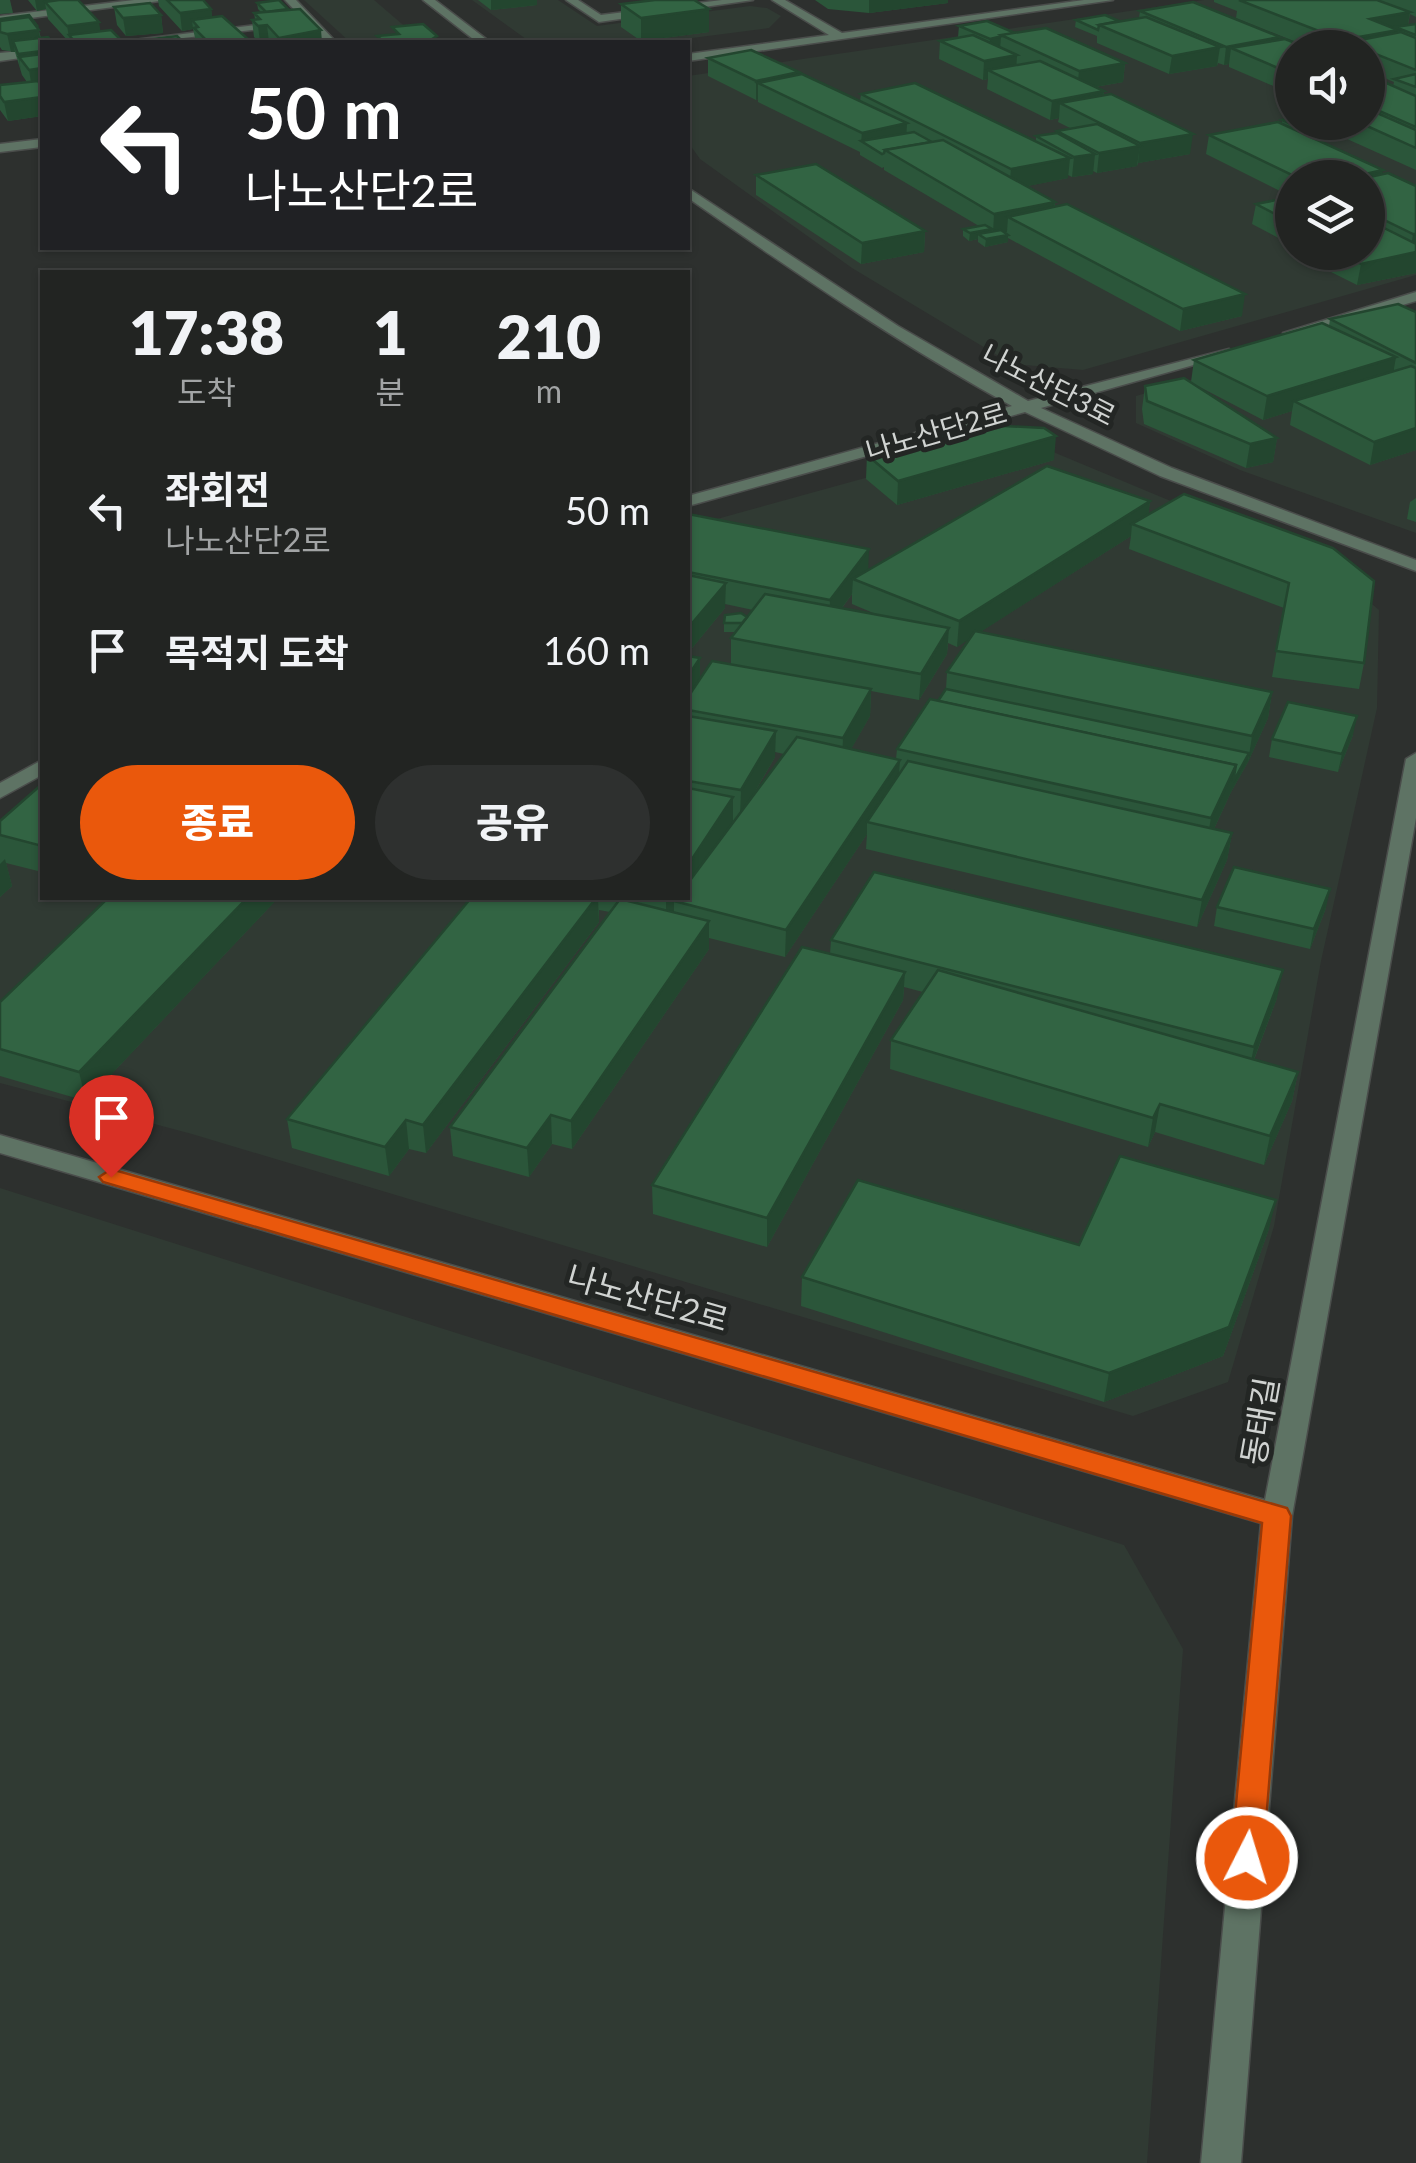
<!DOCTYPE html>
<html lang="ko">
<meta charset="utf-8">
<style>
body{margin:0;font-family:Lato,"Noto Sans KR",sans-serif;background:#2e302f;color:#f1f3f6;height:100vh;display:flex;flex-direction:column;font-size:38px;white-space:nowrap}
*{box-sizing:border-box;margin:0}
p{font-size:32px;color:#a2a4a5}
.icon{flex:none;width:55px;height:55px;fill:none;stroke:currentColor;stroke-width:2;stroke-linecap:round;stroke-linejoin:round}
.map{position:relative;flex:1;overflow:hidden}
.side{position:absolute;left:40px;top:270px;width:650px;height:630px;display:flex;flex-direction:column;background:#222422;border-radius:0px;box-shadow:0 2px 8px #0004,0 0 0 2px #3f4140}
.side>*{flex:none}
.hud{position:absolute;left:40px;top:40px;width:650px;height:210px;border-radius:0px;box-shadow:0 2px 8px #0004,0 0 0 2px #3f4140;background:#202124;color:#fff;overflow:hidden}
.buttons{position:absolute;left:1275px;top:30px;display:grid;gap:20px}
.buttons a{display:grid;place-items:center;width:110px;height:110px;border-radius:50%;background:#222422;box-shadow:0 2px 8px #0004,0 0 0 2px #3f4140;font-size:50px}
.pin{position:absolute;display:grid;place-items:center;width:85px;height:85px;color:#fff;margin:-102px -42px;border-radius:50% 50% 50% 0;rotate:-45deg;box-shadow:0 0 10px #0007}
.pin .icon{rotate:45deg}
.me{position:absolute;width:110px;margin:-55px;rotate:5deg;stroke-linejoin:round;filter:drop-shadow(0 0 8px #0008)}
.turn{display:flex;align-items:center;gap:35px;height:210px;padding:0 40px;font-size:45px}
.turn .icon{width:130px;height:130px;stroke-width:2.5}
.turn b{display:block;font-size:70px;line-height:85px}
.eta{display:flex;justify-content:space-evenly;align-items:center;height:170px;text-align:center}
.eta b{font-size:60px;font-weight:800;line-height:70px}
.action{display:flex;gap:20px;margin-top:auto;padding:20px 40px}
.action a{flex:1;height:115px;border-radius:60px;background:#ea580c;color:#fff;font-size:40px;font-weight:800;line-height:115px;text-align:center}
.action a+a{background:#2e302f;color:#f1f3f6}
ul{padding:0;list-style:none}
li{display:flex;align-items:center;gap:30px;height:140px;padding:0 40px}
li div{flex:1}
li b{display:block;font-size:38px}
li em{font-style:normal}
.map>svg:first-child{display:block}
.built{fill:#303a33;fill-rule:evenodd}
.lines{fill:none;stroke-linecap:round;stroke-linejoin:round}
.minor-casing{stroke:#4a4d4b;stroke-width:3}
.minor{fill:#5e7364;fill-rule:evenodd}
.wall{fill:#2b563a;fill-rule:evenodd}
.shaded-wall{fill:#23462f}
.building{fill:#326443;stroke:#23462f;stroke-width:2.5}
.route{fill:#ea580c;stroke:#983908;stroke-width:2.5}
.labels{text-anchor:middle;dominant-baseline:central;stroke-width:10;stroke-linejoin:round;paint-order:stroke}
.far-street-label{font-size:28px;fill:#d0d3d1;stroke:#232624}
.street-label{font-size:32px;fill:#d0d3d1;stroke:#232624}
</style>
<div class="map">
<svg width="1416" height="2163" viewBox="0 0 1416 2163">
<rect width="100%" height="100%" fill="#2d302e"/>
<!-- built -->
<g class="built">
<polygon points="304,0 374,0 423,42 350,42"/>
<polygon points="472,0 558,0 597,26 750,6 767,8 781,16 769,28 661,42 530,42"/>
<path d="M 1204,0 L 1416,0 L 1416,275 L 1083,370 L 1012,364 L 852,268 L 700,159 L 688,142 L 688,76 ZM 1292,48 L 1368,48 L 1368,122 L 1292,122 ZM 1292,178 L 1368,178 L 1368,252 L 1292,252 Z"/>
<polygon points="1416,313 1416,533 1240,470 1136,423 1136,396"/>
<polygon points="1046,449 1329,567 1379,610 1377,708 1321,961 1274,1226 1228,1382 1133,1416 192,1134 0,1083 0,834 42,807 42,898 688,898 688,527 952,454"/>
<polygon points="0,1188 1124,1545 1183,1649 1147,2163 0,2163"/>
</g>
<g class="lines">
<defs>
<g id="minor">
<polygon points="134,0 167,0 0,22 0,16"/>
<polygon points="285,0 296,0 336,42 325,42"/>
<polygon points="423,0 435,0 490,42 477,42"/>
<polygon points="566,0 578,0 601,15 722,0 753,0 599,22"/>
<polygon points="772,0 785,0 842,33 1084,0 1113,0 688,61 688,54 829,35"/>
<polygon points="289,21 285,26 149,42 118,42"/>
<polygon points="42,49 42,55 0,61 0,53"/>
<polygon points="42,139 42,147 0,152 0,144"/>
<path d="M 688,188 L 898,326 L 1028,401 L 1229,349 L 1229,355 L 1041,408 L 1172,468 L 1416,560 L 1416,571 L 1160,476 L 1025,412 L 688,506 L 688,496 L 1012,406 C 899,344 793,271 688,198 Z"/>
<polygon points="1416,292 1416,301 1291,338 1283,333"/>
<polygon points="1416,753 1416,818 1292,1516 1241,2163 1201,2163 1261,1523 0,1153 0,1135 1265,1500 1406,759"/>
<polygon points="42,760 42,775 0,798 0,783"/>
</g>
</defs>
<!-- minor casing -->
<use href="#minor" class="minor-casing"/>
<!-- minor -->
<use href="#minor" class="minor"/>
</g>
<!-- wall -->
<g class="wall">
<polygon points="0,0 10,0 13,13 0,14"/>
<polygon points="28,0 78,0 100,31 123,42 69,42 48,19 46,9 37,11"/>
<polygon points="158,0 203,0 211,9 212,17 249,40 250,42 196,42 193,29 182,31 159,6"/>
<polygon points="478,0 537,0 537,5 491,10"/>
<polygon points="655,0 698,0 696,1 709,32 641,41 621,27 621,4"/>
<polygon points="815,0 948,0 948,3 869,13 828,9"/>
<polygon points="1214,0 1416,0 1416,17 1410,14 1408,25 1416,24 1416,170 1336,134 1336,136 1317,140 1382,174 1416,186 1416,273 1357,285 1329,271 1330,265 1306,252 1368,252 1368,178 1292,178 1292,245 1252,224 1256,204 1292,197 1206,154 1209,135 1282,124 1282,120 1292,122 1368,122 1368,71 1379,82 1393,86 1394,82 1368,71 1368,48 1311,48 1236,18 1237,11 1214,2"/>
<polygon points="257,3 322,42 259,42 254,37 252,20 255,19 254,13 261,12 258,9"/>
<polygon points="114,7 161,15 163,33 126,36 117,25"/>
<polygon points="1140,11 1280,37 1279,40 1292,48 1292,94 1229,67 1229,64 1224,65 1218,63 1217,66 1169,74 1097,43 1097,36 1075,27 1076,20 1119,21 1139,18"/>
<polygon points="0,19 38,27 42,42 42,116 8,121 0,110 0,85 27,82 22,75 15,52 2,50 0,47"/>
<polygon points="959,26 1015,33 1125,63 1123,82 1095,87 1104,91 1104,95 1190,154 1138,163 1137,166 1097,173 1093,171 1093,174 1072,177 1068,175 1068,178 1027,186 1055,202 1055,206 1242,316 1180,331 1008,238 1008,242 985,247 978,242 978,239 969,241 963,236 963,229 979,226 884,170 884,167 882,168 860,155 860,152 758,102 758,99 756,100 708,76 708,58 799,72 799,74 860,101 861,94 1036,141 1036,136 1056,133 1057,131 1070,128 1058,122 1059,118 1050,120 987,89 988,79 983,80 939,59 940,41 958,37"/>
<polygon points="756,175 925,231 924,252 861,264 756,195"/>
<polygon points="1416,312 1416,450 1370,465 1290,425 1292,411 1263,420 1194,384 1277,438 1273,462 1246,468 1144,424 1142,409 1145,386 1191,382 1194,360 1329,326 1330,319"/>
<polygon points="867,455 1054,460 897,505 866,479"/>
<polygon points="1416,498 1416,522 1407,519 1410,502"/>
<path d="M 1150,501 L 1148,515 L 1333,548 L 1364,663 L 1359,689 L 1272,677 L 1284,608 L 1129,549 L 1131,536 L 980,632 L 1272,692 L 1268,718 L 1248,762 L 1231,792 L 1214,829 L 1232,833 L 1227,860 L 1197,927 L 866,849 L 867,834 L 785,957 L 709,938 L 709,949 L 572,1149 L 552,1144 L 529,1177 L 453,1156 L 450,1127 L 610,912 L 599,910 L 599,922 L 426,1153 L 409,1149 L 389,1176 L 292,1148 L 287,1119 L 471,898 L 688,898 L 688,656 L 700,678 L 731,664 L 731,638 L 735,632 L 724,632 L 724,623 L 747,617 L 753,610 L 725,604 L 725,608 L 688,653 L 688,514 L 868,570 ZM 852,594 L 852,604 L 878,615 L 842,608 ZM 970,638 L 947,672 L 946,689 L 938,701 L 897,749 L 896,759 L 851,749 L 870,716 L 871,691 L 919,700 L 947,654 L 948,643 L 957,647 ZM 775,752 L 784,754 L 753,795 L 775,757 Z"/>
<polygon points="1353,735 1338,772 1269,757 1272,739"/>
<polygon points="42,784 42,872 6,863 12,886 0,897 0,835"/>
<polygon points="108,898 278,898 86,1101 0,1076 0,1002"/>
<polygon points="1217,907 1326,908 1310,949 1214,926"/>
<polygon points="831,940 1277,998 1254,1060 1298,1072 1292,1101 1264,1165 1155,1132 1148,1147 890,1069 891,1040 923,992 904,987 903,1000 767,1247 653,1214 652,1185 830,954"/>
<polygon points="1269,1229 1223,1356 1104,1402 801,1306 802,1277"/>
</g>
<!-- shaded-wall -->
<g class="shaded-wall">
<polygon points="35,0 70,0 45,2 46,9 37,11"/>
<polygon points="491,0 537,0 537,5 491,10"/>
<polygon points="869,0 948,0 948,3 869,13"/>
<polygon points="211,9 214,27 192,20 193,29 182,31 180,13"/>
<polygon points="709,9 709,32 641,41 641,18"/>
<polygon points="1410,12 1407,30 1395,27 1398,30 1395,48 1345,43 1345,48 1340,48 1342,40 1370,19"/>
<polygon points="161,15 163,33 126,36 123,18"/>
<polygon points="99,22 102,40 69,35 70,42 67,26"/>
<polygon points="267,25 269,42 260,42 258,26"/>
<polygon points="38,27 42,48 13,41 15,52 11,52 7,34"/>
<polygon points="321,30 322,42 280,42 279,38"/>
<polygon points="1001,37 1000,50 989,52 990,39"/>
<polygon points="1280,37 1277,55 1231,48 1229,64 1224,65 1226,47"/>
<polygon points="1220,47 1217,66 1169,74 1172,56"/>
<polygon points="42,51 42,88 32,89 29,70 19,57 21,73 18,54"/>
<polygon points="1017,55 1016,74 988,70 988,79 983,80 984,61"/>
<polygon points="1125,63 1123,82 1077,90 1079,71"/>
<polygon points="799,72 799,91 758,83 758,99 756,100 756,81"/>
<polygon points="1380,76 1377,95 1368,97 1368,79"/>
<polygon points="1104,91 1102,110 1060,103 1059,118 1050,120 1052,101"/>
<polygon points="42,97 42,116 8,121 4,102"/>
<polygon points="1307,122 1338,122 1336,136 1290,145 1293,125"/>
<polygon points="907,123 906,143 861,142 862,133"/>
<polygon points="1193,134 1190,154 1138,163 1140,143"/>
<polygon points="1140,146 1137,166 1097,173 1099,153"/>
<polygon points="1095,154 1093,174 1072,177 1074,157"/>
<polygon points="1070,158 1068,178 1009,190 1011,169"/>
<polygon points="1383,170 1379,191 1368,178 1347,178"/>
<polygon points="1055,202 1053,222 1008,217 1007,232 993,234 994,214"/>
<polygon points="992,229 991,237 978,234 978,239 969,241 970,233"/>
<polygon points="925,231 924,252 861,264 862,243"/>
<polygon points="1413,234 1416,234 1416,273 1357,285 1361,264 1410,254"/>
<polygon points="1008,235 1008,242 985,247 986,239"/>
<polygon points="1245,294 1242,316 1180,331 1183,309"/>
<polygon points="1396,357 1392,380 1294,401 1292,411 1263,420 1267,396"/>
<polygon points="1416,428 1416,450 1370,465 1374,442"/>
<polygon points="1056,436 1054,460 897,505 898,481"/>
<polygon points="1277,438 1273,462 1246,468 1250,444"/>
<polygon points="1150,501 1147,526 1132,524 1131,536 957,647 959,621"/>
<polygon points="869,549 868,574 853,579 852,594 829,625 830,600"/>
<polygon points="726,583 725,608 688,653 688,628"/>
<polygon points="949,628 947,654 919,700 921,674"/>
<polygon points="700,658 700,684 688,703 688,676"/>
<polygon points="871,689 870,716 842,765 843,738"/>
<polygon points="1272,692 1268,718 1248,762 1252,736"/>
<polygon points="1357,716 1353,735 1338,772 1342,754"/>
<polygon points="776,731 775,757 740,817 741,790"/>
<polygon points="1249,753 1248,762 1231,792 1206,846 1211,818 1236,765"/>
<polygon points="900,760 898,787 867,822 867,834 785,957 786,930"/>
<polygon points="733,797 733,824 688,893 688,865"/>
<polygon points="1232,833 1227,860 1197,927 1202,900"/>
<polygon points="5,859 12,886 0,897 0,864"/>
<polygon points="1330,889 1326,908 1310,949 1314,929"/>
<polygon points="247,898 278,898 86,1101 79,1072"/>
<polygon points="596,898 598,898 599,922 426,1153 423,1125"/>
<polygon points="666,898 684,898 674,901 674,912 666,925"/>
<polygon points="709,921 709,949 572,1149 571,1121"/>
<polygon points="1283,970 1277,998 1248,1075 1254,1047"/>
<polygon points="905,972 903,1000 767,1247 767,1218"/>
<polygon points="1298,1072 1292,1101 1264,1165 1270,1136"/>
<polygon points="1160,1104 1155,1132 1148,1147 1153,1118"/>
<polygon points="551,1115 552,1144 529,1177 527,1148"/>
<polygon points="406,1120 409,1149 389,1176 385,1147"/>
<polygon points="1276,1200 1269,1229 1223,1356 1104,1402 1109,1373"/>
</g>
<!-- building -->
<g class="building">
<polygon points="59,0 78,0 99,22 67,26 45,2"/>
<polygon points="167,0 203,0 211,9 180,13"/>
<polygon points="279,0 288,9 266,12 257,3"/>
<polygon points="655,0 694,0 709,9 641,18 621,4"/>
<polygon points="1239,0 1377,0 1410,12 1370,19 1398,30 1342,40"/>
<polygon points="1193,2 1280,37 1226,47 1140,11"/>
<polygon points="150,3 161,15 123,18 114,7"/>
<polygon points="300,9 321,30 279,38 267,25 258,26 252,20 260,19 254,13"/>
<polygon points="29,15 38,27 29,17 0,21 0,19"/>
<polygon points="1105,15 1119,21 1099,25 1098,30 1076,20"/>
<polygon points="222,16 249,40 230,42 208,42 194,28 198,27 192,20"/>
<polygon points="29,17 39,30 7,34 0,32 0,21"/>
<polygon points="1146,17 1220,47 1172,56 1099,25"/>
<polygon points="987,21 1015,33 990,39 959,26"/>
<polygon points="423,24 437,36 427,42 384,42 377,36 399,34 392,27"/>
<polygon points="1416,24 1416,35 1395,27"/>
<polygon points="1046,28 1125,63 1079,71 1001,35"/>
<polygon points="111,30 123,42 75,42 69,35"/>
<polygon points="1401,32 1416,38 1416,70 1368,51 1368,48 1358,48 1345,43"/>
<polygon points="973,35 1017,55 984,61 940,41"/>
<polygon points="177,36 183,42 147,42 145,40"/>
<polygon points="48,37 52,42 42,42 42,51 18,54 13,41"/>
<polygon points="1285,39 1308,48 1292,48 1292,74 1231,48"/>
<polygon points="751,50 799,72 756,81 708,58"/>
<polygon points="42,54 42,68 29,70 19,57"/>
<polygon points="1040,61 1104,91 1052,101 988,70"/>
<polygon points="1368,71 1380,76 1368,79"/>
<polygon points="802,74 907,123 862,133 758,83"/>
<polygon points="1416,74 1416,87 1394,79"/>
<polygon points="38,81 42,87 42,97 4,102 0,96 0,85"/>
<polygon points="1382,81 1416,96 1416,127 1368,106 1368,84"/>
<polygon points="915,83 1070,158 1011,169 861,94"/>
<polygon points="1111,94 1193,134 1140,143 1060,103"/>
<polygon points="1368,109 1416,130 1416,148 1358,122 1368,122"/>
<polygon points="1292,118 1292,122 1307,122 1293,125 1282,120"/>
<polygon points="1278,122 1383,170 1347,178 1298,178 1209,135"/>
<polygon points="1097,124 1140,146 1099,153 1057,131"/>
<polygon points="914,132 932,142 885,150 884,153 882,154 861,141"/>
<polygon points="1057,133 1095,154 1074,157 1036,136"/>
<polygon points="943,140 1055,202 994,214 885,150"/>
<polygon points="816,164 925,231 862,243 756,175"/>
<polygon points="1388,173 1416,186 1416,234 1413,234 1368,212 1368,178 1365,178"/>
<polygon points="1292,197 1292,223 1256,204"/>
<polygon points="1067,204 1245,294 1183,309 1008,217"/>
<polygon points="1368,220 1416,244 1416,252 1361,264 1339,252 1368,252"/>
<polygon points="985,225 992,229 970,233 963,229"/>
<polygon points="1001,230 1008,235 986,239 978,234"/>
<polygon points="1398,304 1416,312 1416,363 1330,319"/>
<polygon points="1322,323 1396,357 1267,396 1194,360"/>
<polygon points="1411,366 1416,368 1416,428 1374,442 1294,401"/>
<polygon points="1184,378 1277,438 1250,444 1147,401 1145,386"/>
<polygon points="984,425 1044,428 1056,436 898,481 867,455"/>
<polygon points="1047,466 1150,501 959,621 853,579"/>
<polygon points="1184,494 1333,548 1374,581 1364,663 1276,651 1289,583 1132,524"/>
<polygon points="688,514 869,549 830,600 688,572"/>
<polygon points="688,575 726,583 688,628"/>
<polygon points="765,594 949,628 921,674 731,638"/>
<polygon points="741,613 747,617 742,623 724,623 725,615"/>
<polygon points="975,631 1272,692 1252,736 947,672"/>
<polygon points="688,656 700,658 688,676"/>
<polygon points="712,661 871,689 843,738 688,710 688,697"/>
<polygon points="946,689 1249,753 1233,782 1236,765 938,701"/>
<polygon points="930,699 1236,765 1211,818 897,749"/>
<polygon points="1288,702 1357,716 1342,754 1272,739"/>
<polygon points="688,716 776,731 741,790 688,781"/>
<polygon points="797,737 900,760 786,930 674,901 677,898 688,898 688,883"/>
<polygon points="908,761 1232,833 1202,900 867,822"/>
<polygon points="42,784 42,846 0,835 0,821"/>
<polygon points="688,788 733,797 688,865"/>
<polygon points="1234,867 1330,889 1314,929 1217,907"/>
<polygon points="874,872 1283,970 1254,1047 831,940"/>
<polygon points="108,898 247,898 79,1072 0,1049 0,1002"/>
<polygon points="471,898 596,898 423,1125 406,1120 385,1147 287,1119"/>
<polygon points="620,899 709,921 571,1121 551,1115 527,1148 450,1127"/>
<polygon points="802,947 905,972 767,1218 652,1185"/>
<polygon points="938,970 1298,1072 1270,1136 1160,1104 1153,1118 891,1040"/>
<polygon points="1120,1156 1276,1200 1229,1327 1109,1373 802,1277 858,1180 1079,1245"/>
</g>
<!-- route -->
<polygon class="route" points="111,1169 1287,1508 1291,1516 1263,1858 1259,1869 1247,1873 1236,1869 1231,1858 1262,1523 103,1182 99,1177"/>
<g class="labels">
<!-- far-street labels -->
<g class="far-street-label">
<text transform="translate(1049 384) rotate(27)">나노산단3로</text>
<text transform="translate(936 431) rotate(-16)">나노산단2로</text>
</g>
<!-- street labels -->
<g class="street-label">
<text transform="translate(648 1297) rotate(16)">나노산단2로</text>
<text transform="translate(1259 1421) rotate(-80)">동태길</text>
</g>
</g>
</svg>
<div class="buttons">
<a><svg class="icon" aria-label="sound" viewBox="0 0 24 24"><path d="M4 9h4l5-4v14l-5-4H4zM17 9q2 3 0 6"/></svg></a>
<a><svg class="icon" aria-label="layers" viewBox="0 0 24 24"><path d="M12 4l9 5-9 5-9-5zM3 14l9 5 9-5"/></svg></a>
</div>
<div class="pin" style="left:111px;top:1177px;background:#d93025"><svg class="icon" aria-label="arrive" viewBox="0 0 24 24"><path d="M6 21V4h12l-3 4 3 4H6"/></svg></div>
<svg class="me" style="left:1247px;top:1858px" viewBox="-20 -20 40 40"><circle r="17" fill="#ea580c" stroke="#fff" stroke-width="3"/><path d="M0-11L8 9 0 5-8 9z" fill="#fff"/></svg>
<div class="hud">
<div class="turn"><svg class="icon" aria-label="left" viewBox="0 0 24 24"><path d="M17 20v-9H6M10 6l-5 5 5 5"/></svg><div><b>50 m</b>나노산단2로</div></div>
</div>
<section class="side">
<div class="eta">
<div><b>17:38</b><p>도착</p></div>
<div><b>1</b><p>분</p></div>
<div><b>210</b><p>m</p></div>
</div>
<ul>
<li><svg class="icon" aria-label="left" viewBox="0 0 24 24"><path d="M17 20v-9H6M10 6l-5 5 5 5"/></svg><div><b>좌회전</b><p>나노산단2로</p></div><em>50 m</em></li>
<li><svg class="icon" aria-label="arrive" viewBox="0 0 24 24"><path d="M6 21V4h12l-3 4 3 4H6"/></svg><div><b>목적지 도착</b></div><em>160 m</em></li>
</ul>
<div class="action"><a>종료</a><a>공유</a></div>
</section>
</div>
